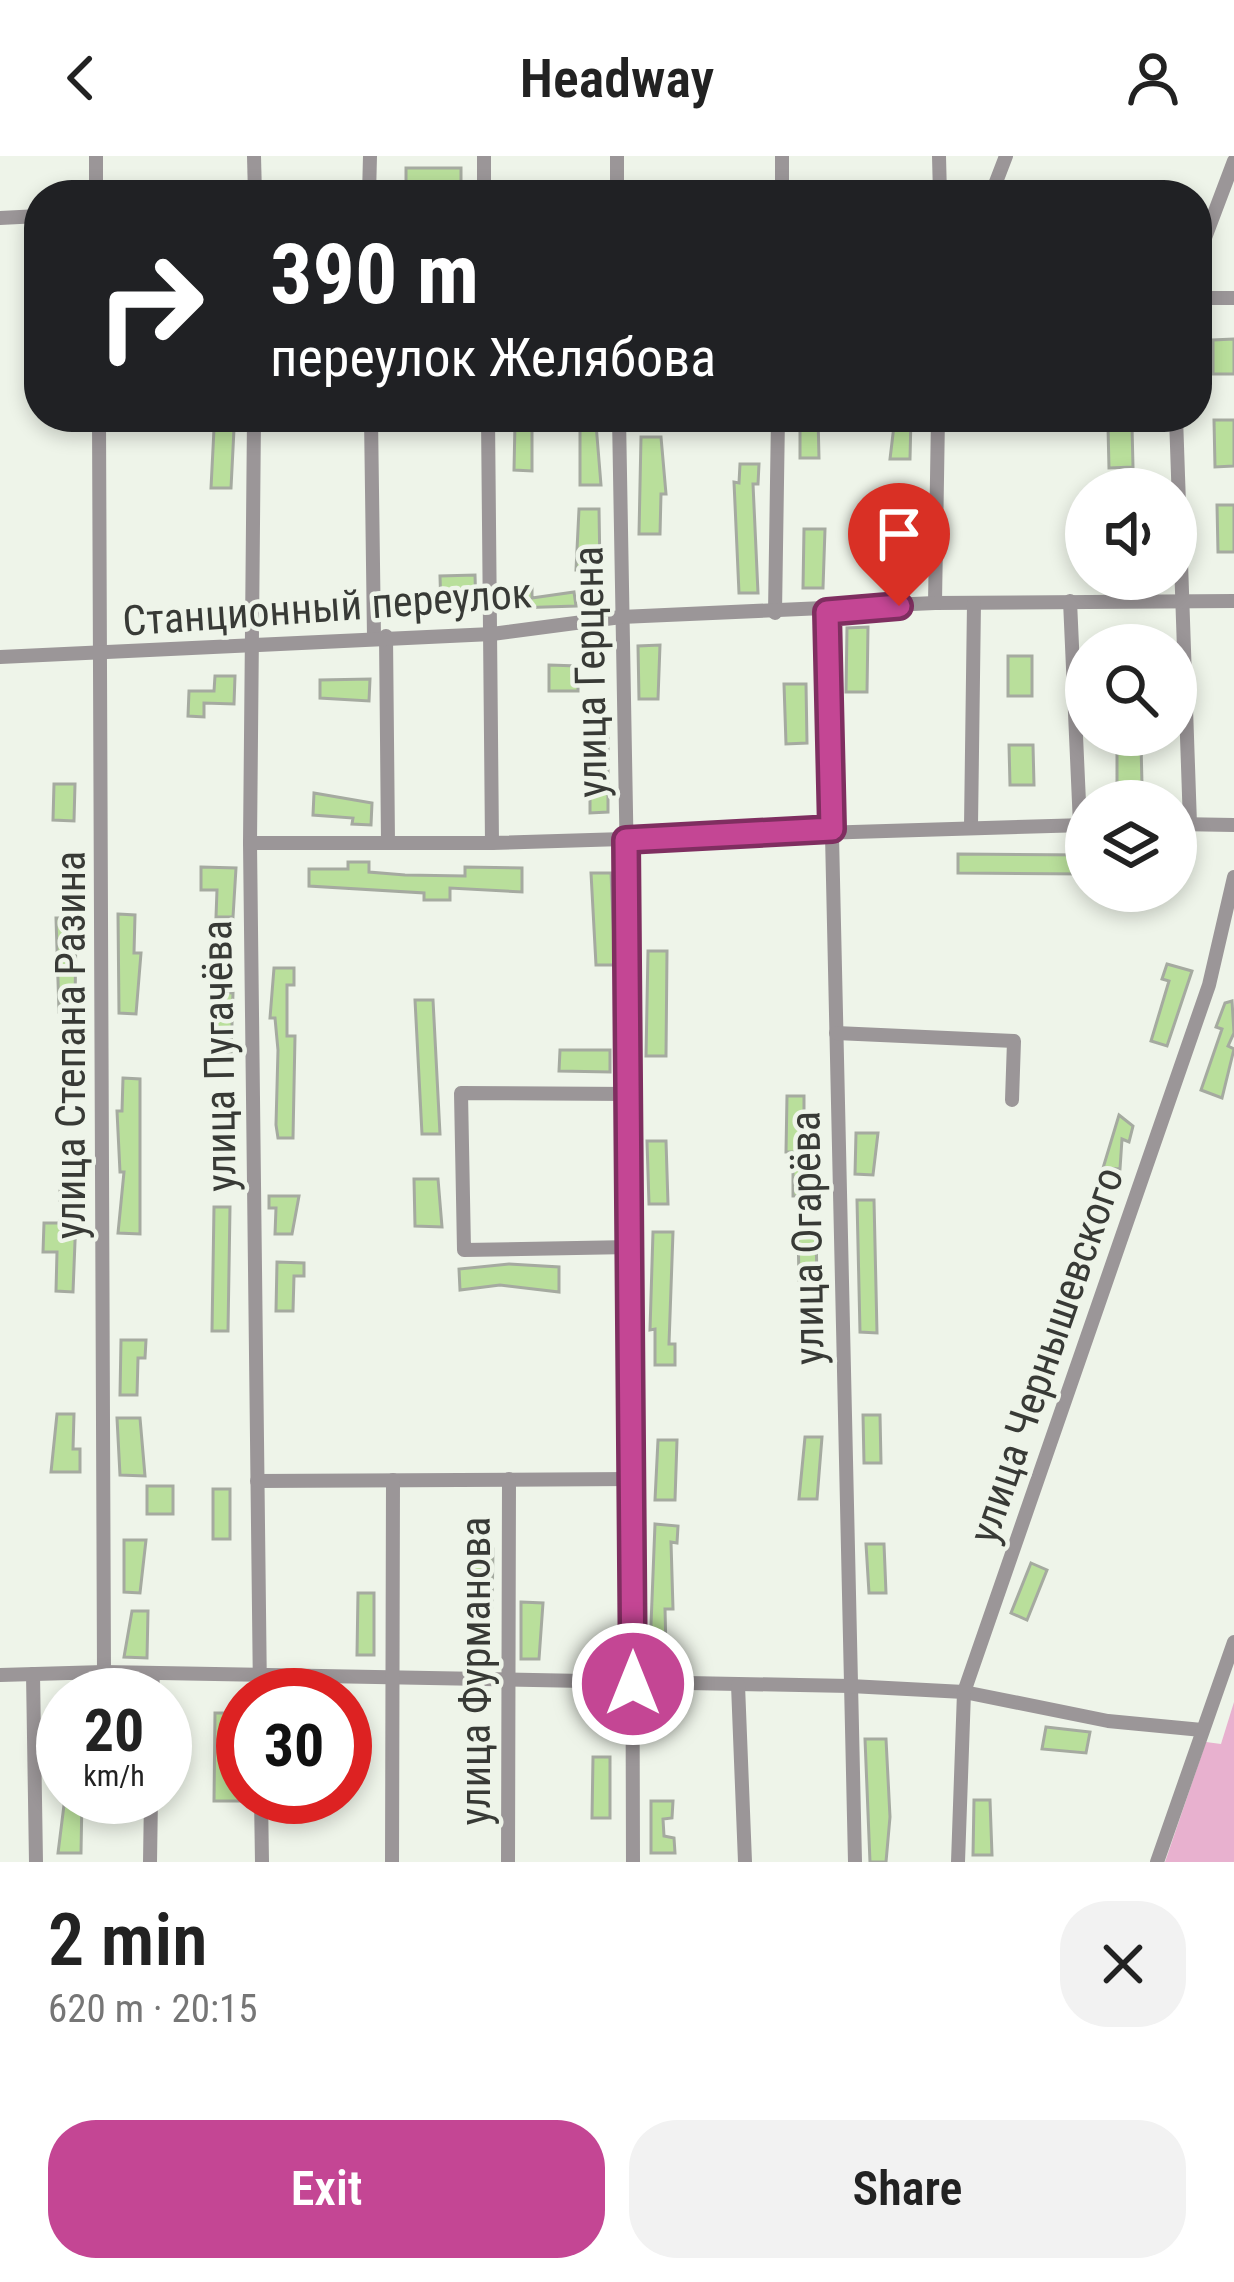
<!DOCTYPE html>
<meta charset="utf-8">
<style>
body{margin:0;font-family:"Roboto Condensed",sans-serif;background:#f2f2f2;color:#222;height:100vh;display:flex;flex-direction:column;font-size:45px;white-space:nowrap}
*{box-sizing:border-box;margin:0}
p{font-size:39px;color:#767676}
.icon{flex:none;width:66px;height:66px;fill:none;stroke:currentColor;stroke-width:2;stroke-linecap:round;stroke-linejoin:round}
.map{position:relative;height:1706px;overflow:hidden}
.details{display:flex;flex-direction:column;background:#fff;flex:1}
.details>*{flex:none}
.top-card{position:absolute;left:24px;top:24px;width:1188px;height:252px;border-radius:48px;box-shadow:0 6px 18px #0003;background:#202124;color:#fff;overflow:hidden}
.tools{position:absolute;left:1065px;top:312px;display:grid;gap:24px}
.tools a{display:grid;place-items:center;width:132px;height:132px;border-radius:50%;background:#fff;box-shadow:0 6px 18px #0003;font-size:60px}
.speed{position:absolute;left:36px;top:1512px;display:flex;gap:24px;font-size:60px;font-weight:700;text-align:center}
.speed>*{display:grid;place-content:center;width:156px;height:156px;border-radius:50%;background:#fff;box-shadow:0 6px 18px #0003;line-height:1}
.speed small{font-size:30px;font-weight:400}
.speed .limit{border:18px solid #d22;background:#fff;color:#111}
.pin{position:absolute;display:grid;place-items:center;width:102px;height:102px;color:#fff;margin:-123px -51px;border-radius:50% 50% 50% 0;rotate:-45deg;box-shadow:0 0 12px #0007}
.pin .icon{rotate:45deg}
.me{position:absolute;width:132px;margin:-66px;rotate:0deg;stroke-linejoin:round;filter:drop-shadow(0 0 9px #0008)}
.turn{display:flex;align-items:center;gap:42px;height:252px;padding:0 48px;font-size:54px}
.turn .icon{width:156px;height:156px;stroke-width:2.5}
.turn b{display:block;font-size:84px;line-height:102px}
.round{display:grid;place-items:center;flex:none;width:126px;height:126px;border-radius:48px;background:#f2f2f2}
.headline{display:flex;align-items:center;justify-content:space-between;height:204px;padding:0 48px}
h1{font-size:72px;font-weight:600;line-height:90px}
.action{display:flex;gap:24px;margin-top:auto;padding:24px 48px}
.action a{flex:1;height:138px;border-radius:48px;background:#c44694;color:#fff;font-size:48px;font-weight:600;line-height:138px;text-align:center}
.action a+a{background:#f2f2f2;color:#222}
header{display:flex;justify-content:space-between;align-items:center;height:156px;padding:0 48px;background:#fff;font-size:54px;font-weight:600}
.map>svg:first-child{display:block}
.green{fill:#e8b1cf}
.building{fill:#b9df9b;stroke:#a5aaa0;stroke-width:3}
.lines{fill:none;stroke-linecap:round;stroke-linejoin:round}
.street{stroke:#9b9698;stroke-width:14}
.route-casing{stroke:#7f2e60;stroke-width:30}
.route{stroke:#c44694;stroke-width:21}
.labels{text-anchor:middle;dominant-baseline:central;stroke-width:9;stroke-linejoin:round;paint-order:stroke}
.street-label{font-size:42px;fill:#383a36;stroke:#eef4e9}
</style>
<header><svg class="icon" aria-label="back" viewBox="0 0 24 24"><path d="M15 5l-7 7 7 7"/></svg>Headway<svg class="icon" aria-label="person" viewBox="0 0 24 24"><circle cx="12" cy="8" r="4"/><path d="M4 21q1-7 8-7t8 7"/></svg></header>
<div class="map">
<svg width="1234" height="1706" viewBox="0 0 1234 1706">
<rect width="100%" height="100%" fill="#eef4e9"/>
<!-- green -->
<polygon class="green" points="1234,1546 1234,1706 1165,1706 1206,1586 1221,1588"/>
<!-- building -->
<g class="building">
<polygon points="406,12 461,12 461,39 428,37 429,28 406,28"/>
<polygon points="1234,183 1234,218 1213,218 1213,184"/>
<polygon points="800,261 818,261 819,302 800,302"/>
<polygon points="895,261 911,261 910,303 890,303"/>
<polygon points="1214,264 1234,264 1234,310 1215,311"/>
<polygon points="515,267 532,267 532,315 514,314"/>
<polygon points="580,268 596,268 601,329 580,329"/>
<polygon points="1132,270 1133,311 1109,312 1108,271"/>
<polygon points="214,273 234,273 231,332 211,332"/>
<polygon points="641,281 661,281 666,338 661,338 660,378 639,378"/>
<polygon points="740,308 759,308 758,328 753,328 758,437 739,437 734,326 739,327"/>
<polygon points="1217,349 1234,349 1234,396 1218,396"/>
<polygon points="579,353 599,353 600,414 576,414"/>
<polygon points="804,373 825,373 823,432 803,432"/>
<polygon points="475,419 476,453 441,454 440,420"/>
<polygon points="532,431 532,442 574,436 576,450 515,452 515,432"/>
<polygon points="868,471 867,536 846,536 847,472"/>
<polygon points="660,489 658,543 639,543 638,490"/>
<rect x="1008" y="500" width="24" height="40"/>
<polygon points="549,509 578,510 578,535 549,535"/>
<polygon points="215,520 235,520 234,548 204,547 204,561 188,560 189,535 214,535"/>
<polygon points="370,523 369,545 320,542 320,524"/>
<polygon points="784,528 806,528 807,587 786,588"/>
<polygon points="590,568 608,568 608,656 590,657"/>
<polygon points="1117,587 1141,587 1142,629 1117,630"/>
<polygon points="1009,589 1033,589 1034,629 1010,629"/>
<polygon points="54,628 75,628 74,665 53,664"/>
<polygon points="314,637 372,647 371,669 352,668 353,662 313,659"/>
<polygon points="958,698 1086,699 1086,718 958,717"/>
<polygon points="348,706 369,706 369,716 405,719 465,720 465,711 522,712 522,736 450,732 450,744 424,744 424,737 309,730 309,713 348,713"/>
<polygon points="201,711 236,712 233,761 216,761 217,734 201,734"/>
<polygon points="591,717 611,717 615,809 596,809"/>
<polygon points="118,758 135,759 134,797 141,797 136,858 119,857"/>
<polygon points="56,762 76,762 75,856 59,856"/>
<polygon points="648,795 667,795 666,900 646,900"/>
<polygon points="1167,808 1192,815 1167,890 1151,885 1169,825 1162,823"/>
<polygon points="274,812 294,812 294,829 287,829 287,880 295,880 293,982 278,982 276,969 278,894 275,862 270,862"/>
<polygon points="212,836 233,837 231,898 214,898"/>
<polygon points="415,844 433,844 440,978 422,978"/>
<polygon points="1232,845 1234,877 1228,890 1234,893 1222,942 1201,934 1222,873 1216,871 1225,847"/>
<polygon points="560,894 610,894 610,916 559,915"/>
<polygon points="123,922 140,923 140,1078 118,1077 124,1016 120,1016 117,955 122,955"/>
<polygon points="787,940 804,940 804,977 813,977 814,1040 793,1040 793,996 786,996"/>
<polygon points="1119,959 1133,970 1129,986 1122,983 1120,1013 1103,1012"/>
<polygon points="856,977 878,977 873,1019 855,1018"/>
<polygon points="647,985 666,985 668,1048 649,1048"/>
<polygon points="414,1023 438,1023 442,1071 415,1070"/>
<polygon points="60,1035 77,1035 73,1136 56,1135 57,1096 43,1096 44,1067 60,1067"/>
<polygon points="269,1040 299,1040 292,1078 275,1078 276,1052 269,1052"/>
<polygon points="857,1044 874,1044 877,1177 860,1176"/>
<polygon points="214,1051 230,1051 228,1175 212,1175"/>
<polygon points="798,1075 816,1075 817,1124 799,1124"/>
<polygon points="653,1076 673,1076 669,1188 675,1188 675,1209 655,1209 655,1173 650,1174"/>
<polygon points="277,1106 304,1107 304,1120 294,1120 293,1155 276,1155"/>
<polygon points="509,1108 559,1111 559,1136 500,1129 460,1134 459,1113"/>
<polygon points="121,1184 146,1184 145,1202 138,1202 137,1239 120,1239"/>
<polygon points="57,1258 74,1258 73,1293 80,1293 80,1316 51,1316"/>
<polygon points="863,1259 880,1259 881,1307 864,1307"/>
<polygon points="117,1262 140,1262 145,1320 120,1319"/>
<polygon points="805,1281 822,1281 817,1343 799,1343"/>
<polygon points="658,1284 677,1284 675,1344 655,1344"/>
<rect x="147" y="1330" width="26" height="28"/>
<rect x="213" y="1333" width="17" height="50"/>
<polygon points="655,1368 678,1370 677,1387 671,1386 673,1453 665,1453 666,1494 650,1494"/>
<polygon points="124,1384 146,1384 140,1437 124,1436"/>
<polygon points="866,1388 884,1388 886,1437 869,1437"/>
<polygon points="473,1393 493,1393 492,1455 471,1455"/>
<polygon points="1031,1407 1047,1414 1027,1464 1011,1457"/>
<polygon points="358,1437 374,1437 374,1499 357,1499"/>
<polygon points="521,1446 543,1447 539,1503 521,1503"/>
<polygon points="132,1455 148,1455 147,1502 124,1501"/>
<polygon points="215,1557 239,1557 240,1645 214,1645"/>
<polygon points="1046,1571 1090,1576 1086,1597 1042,1593"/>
<polygon points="865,1583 886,1583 890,1661 886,1706 870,1706"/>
<polygon points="593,1601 610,1601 610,1662 592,1662"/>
<polygon points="65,1641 82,1641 81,1697 58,1697"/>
<polygon points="974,1644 990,1644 992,1699 973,1699"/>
<polygon points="651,1645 673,1645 672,1662 663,1663 664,1680 674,1682 675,1697 651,1697"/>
</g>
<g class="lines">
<!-- street -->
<g class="street">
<polyline points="96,0 96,39"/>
<polyline points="254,0 255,39"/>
<polyline points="782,0 782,39"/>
<polyline points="939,0 940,39"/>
<polyline points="617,37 644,39"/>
<polyline points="369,39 370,0"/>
<polyline points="484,39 484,0"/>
<polyline points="617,39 617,0"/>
<polyline points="991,39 1006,0"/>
<polyline points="0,62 39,60"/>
<polyline points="1197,103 1234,5"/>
<polyline points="1197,142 1234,142"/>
<polyline points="99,261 104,1516"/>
<polyline points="254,261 250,687 260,1539"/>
<polyline points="371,261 374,481"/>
<polyline points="488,261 492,687"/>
<polyline points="619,261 631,938 633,1706"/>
<polyline points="1176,261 1190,668"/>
<polyline points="1070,445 1080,669"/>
<polyline points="935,447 938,261"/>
<polyline points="827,456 855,1706"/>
<polyline points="775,457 778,261"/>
<polyline points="386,480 388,687"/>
<polyline points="0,501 492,478 621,461 935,447 1234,445"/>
<polyline points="1176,668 1234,669"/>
<polyline points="971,670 974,447"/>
<polyline points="250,687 492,687 1086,669"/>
<polyline points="836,877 1014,885 1012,944"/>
<polyline points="631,1091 464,1094 461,937 631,938"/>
<polyline points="257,1325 633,1323"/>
<polyline points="33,1518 36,1706"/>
<polyline points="0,1519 104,1516 850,1530 964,1536 1108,1565 1202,1574"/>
<polyline points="738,1529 745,1706"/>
<polyline points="152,1539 153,1517"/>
<polyline points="261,1641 262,1706"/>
<polyline points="150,1706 151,1641"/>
<polyline points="392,1706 393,1324"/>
<polyline points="508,1706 509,1323"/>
<polyline points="958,1706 964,1536 1209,829 1234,721"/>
<polyline points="1157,1706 1234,1486"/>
</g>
</g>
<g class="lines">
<defs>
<polyline id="route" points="633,1528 626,684 832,673 827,456 899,450"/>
</defs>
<!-- route casing -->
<use href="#route" class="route-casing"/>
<!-- route -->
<use href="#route" class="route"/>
</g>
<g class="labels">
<!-- street labels -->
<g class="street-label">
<text transform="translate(327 451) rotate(-4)">Станционный переулок</text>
<text transform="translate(590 516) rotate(-91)">улица Герцена</text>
<text transform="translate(70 889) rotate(-90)">улица Степана Разина</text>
<text transform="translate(219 900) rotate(-91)">улица Пугачёва</text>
<text transform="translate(807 1082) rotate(-91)">улица Огарёва</text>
<text transform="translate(1046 1199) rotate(-71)">улица Чернышевского</text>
<text transform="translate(475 1515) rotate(-90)">улица Фурманова</text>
</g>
</g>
</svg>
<div class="tools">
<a><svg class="icon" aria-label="sound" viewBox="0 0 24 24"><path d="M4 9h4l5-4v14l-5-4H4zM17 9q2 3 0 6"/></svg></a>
<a><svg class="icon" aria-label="search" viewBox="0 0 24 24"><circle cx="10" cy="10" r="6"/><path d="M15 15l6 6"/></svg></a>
<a><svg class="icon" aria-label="layers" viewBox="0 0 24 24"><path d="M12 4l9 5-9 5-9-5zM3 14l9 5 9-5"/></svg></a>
</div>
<div class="speed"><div>20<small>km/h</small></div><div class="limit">30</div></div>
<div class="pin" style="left:899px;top:450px;background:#d93025"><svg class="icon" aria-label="arrive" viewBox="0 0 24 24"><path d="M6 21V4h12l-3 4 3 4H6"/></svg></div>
<svg class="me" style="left:633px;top:1528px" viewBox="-20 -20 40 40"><circle r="17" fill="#c44694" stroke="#fff" stroke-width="3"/><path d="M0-11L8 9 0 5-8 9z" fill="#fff"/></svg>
<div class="top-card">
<div class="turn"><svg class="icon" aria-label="right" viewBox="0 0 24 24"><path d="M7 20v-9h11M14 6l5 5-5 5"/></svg><div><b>390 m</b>переулок Желябова</div></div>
</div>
</div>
<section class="details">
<div class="headline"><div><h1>2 min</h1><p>620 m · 20:15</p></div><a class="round"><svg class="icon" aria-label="close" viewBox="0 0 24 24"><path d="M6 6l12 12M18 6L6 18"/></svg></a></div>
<div class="action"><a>Exit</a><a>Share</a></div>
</section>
